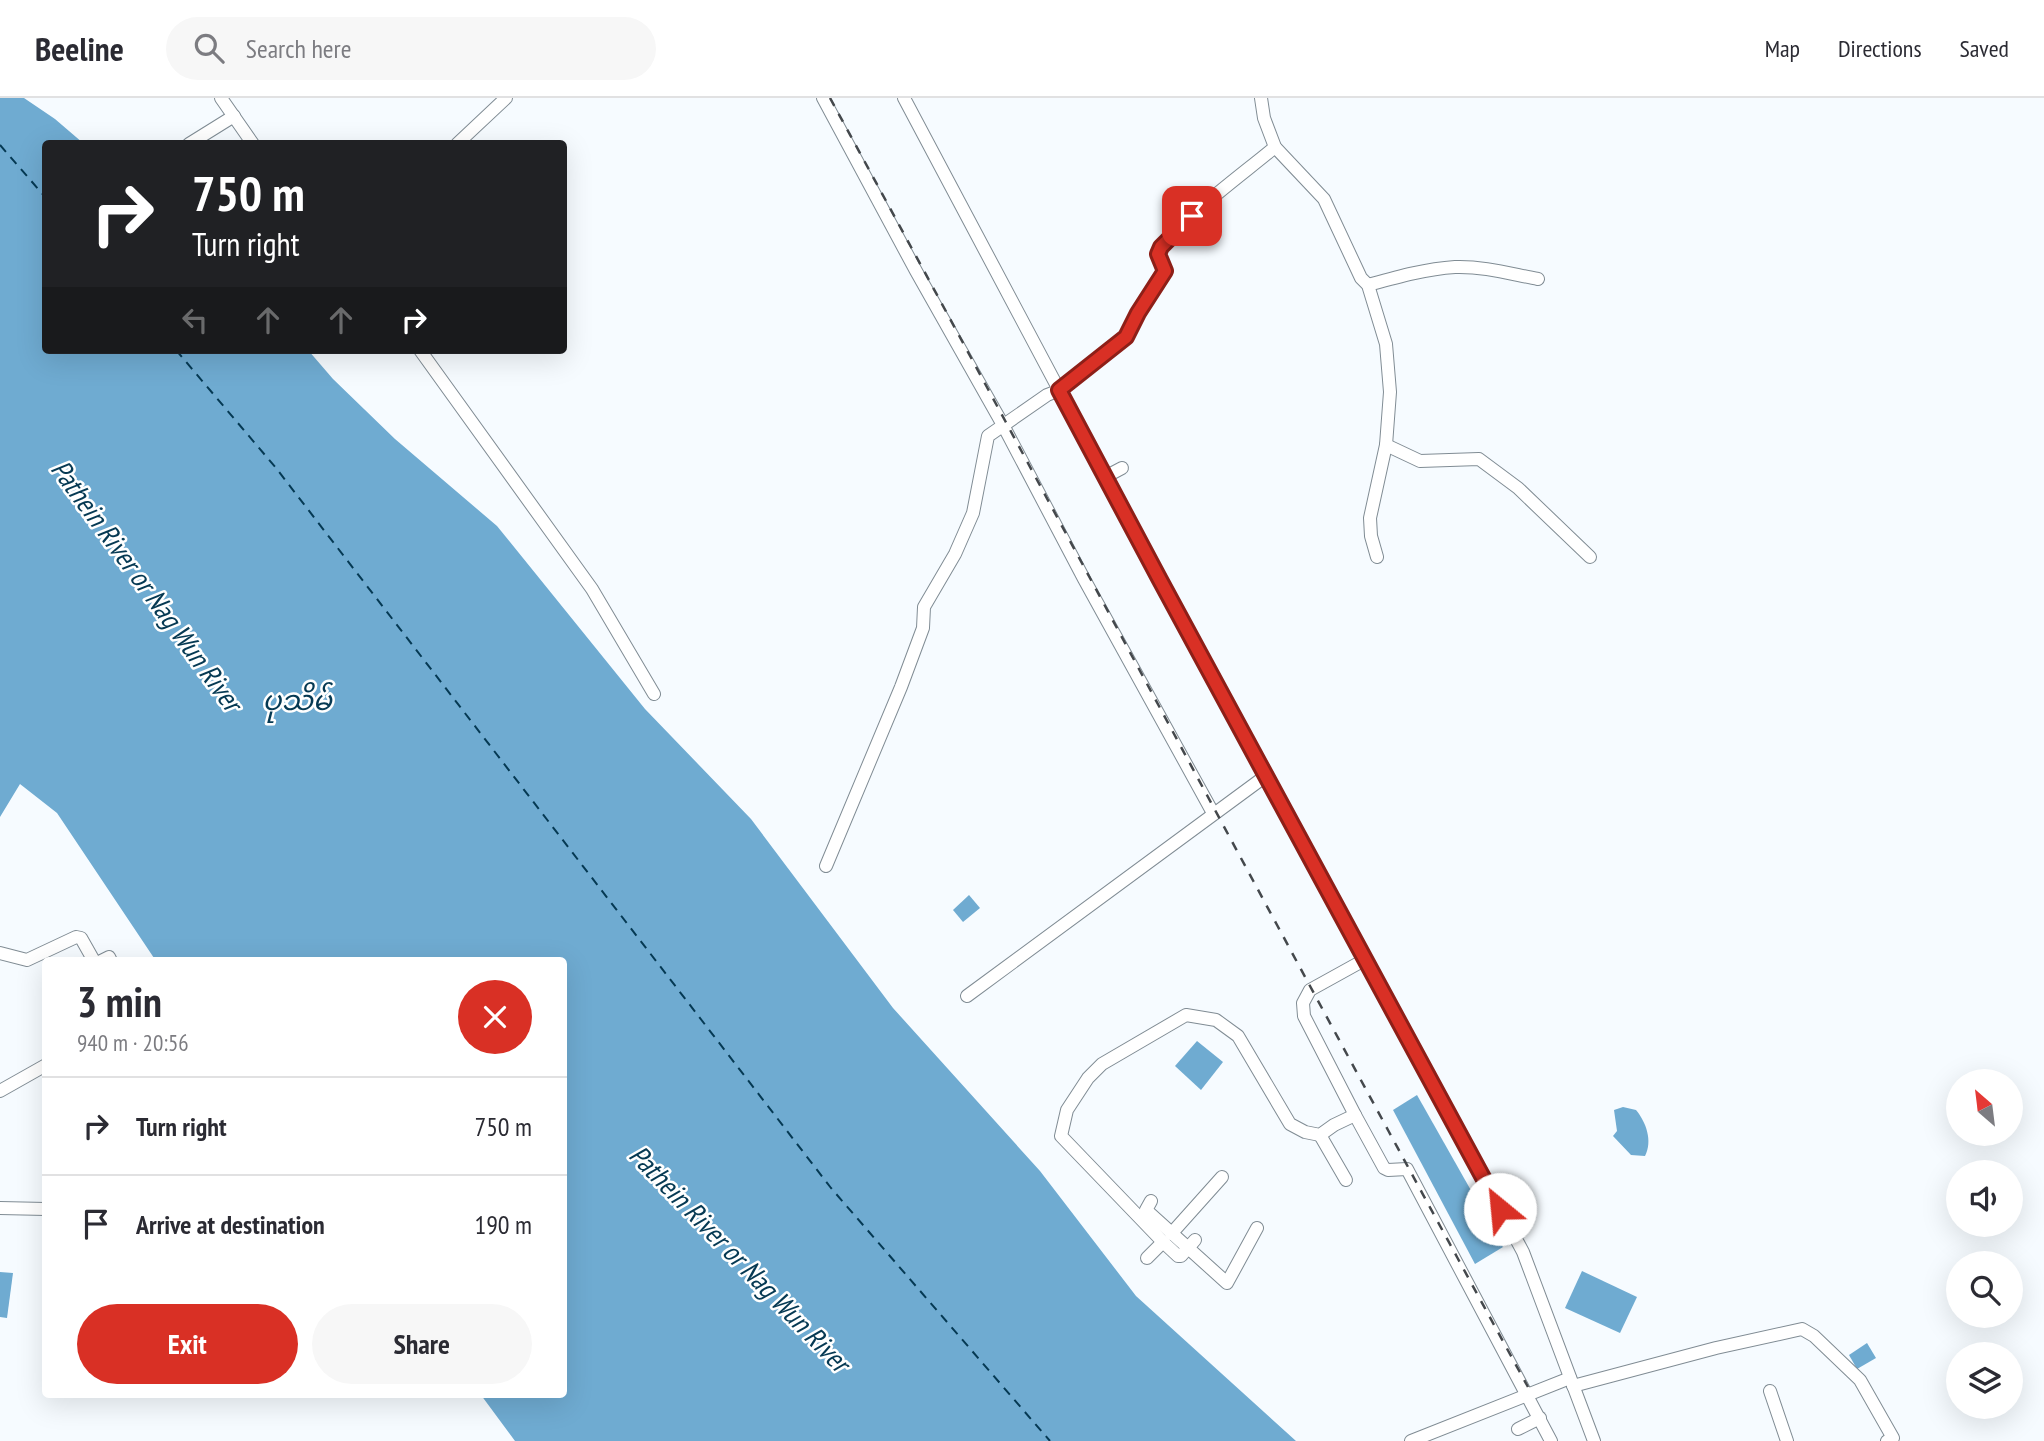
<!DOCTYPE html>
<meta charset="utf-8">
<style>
body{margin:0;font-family:"PT Sans Narrow","Noto Sans Myanmar",sans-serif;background:#f7f7f7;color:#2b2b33;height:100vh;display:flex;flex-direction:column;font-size:26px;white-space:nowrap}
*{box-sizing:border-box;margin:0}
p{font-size:23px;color:#7c7c81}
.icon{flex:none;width:38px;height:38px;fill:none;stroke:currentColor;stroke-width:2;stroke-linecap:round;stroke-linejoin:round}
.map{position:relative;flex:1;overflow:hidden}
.details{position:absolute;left:42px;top:859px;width:525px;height:441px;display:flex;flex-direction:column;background:#fff;border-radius:7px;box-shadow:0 7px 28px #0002}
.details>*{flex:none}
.hud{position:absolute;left:42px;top:42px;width:525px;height:214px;border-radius:7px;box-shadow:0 7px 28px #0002;background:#202124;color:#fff;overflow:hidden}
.needle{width:46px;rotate:332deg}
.controls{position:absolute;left:1946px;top:971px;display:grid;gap:14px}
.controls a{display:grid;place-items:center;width:77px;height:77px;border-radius:50%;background:#fff;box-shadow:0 7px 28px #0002;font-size:35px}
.pin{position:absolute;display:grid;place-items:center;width:60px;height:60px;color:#fff;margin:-30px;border-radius:14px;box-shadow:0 4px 10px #0006}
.me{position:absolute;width:77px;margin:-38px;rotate:332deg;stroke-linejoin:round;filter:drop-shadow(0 0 5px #0008)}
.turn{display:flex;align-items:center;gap:24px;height:147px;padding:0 35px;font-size:32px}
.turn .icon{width:91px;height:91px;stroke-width:2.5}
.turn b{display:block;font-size:49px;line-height:60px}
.lanes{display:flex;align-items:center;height:66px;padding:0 35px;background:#0003;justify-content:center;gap:35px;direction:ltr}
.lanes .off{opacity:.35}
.round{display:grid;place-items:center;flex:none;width:74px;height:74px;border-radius:37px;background:#f7f7f7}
.head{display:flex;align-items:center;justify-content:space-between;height:119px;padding:0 35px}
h1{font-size:42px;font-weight:700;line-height:52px}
.primary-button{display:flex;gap:14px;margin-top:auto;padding:14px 35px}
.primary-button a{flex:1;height:80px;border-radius:42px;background:#d93025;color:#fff;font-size:28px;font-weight:700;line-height:80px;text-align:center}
.primary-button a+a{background:#f7f7f7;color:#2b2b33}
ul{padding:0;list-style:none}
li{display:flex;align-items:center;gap:21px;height:98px;padding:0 35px;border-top:2px solid #e1e1e2}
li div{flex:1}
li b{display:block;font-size:26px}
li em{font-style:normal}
header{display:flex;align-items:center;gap:42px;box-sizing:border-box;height:98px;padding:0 35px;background:#fff;border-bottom:2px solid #e1e1e2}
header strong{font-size:33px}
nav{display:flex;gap:38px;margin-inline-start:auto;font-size:24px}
.search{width:490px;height:63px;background:#f7f7f7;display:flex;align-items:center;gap:18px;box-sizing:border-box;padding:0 24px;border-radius:38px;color:#7c7c81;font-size:26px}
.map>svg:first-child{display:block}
.water{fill:#6fabd1}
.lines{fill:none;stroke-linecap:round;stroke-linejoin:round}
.ferry{stroke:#053953;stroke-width:2;stroke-dasharray:9 7;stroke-linecap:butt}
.minor-casing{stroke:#808c94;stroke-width:14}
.minor{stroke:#fff;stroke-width:12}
.rail{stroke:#44484c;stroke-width:2.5;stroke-dasharray:9 9;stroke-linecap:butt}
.route-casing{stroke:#8d1f18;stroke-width:18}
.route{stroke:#d93025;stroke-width:12}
.labels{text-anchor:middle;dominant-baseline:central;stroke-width:5;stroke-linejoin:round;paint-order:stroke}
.water-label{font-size:28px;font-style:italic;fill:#053953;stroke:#fff}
</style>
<header>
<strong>Beeline</strong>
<div class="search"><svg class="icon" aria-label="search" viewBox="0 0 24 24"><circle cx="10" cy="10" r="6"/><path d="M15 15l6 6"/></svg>Search here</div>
<nav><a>Map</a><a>Directions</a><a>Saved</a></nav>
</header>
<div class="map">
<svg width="2044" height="1343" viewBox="0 0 2044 1343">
<rect width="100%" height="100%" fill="#f6fbff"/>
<!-- water -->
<g class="water">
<polygon points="0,0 24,0 55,21 83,45 46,46 46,252 308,252 333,281 395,341 497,428 645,611 751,721 893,910 1040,1073 1136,1198 1296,1343 515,1343 481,1297 564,1297 564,863 156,863 57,715 20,686 0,719"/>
<polygon points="969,797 980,810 963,824 953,812"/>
<polygon points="1197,943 1223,964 1201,992 1175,968"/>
<polygon points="1417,997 1503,1149 1475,1166 1393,1012"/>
<path d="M 1623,1009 L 1636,1012 C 1646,1024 1653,1043 1645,1058 L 1631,1057 L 1613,1038 L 1617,1033 L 1614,1012 Z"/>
<polygon points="1582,1173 1637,1199 1620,1235 1565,1210"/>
<polygon points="0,1174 13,1175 7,1220 0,1219"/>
<polygon points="1867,1245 1876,1260 1857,1271 1849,1257"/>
</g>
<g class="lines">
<!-- ferry -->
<g class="ferry">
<polyline points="0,47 46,100"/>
<polyline points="176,252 276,370 831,1090 1050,1343"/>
</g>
<defs>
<g id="minor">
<polyline points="221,0 253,46"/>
<polyline points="823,0 916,173 1003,327 1084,481 1213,715"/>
<polyline points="904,0 1160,482 1267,677 1523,1154 1594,1343"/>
<polyline points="1261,0 1264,20 1275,49 1324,101 1361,180 1368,187 1386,246 1390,294 1386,347 1370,420 1371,438 1377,459"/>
<polyline points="189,46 234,18"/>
<polyline points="457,46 506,0"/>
<path d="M 1368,187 C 1397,179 1425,171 1455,169 C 1483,168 1511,176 1538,181"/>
<polyline points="420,252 592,491 654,596"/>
<polyline points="1386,347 1420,363 1479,361 1518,390 1590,459"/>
<polyline points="1105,379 1122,370"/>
<path d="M 826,768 L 901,589 L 923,530 L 924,509 L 955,456 L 973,415 L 988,338 L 1047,297 L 1060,292 L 1126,239 L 1138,215 L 1165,173 L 1158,156 C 1173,126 1247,73 1275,49"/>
<polyline points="0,855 27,862 76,839 81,840 94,863"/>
<polyline points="101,863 109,859 111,863"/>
<polyline points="967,898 1267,677"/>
<polyline points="0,993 46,967"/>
<polyline points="1355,1017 1384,1070 1388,1072 1407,1071 1551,1343"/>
<polyline points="1320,1037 1346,1082"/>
<polyline points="1151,1103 1146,1112 1227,1185 1257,1130"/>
<polyline points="0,1110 46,1111"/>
<polyline points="1171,1136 1222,1079"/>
<polyline points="1195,1142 1181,1158 1178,1158 1163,1144 1061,1038 1067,1012 1088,980 1102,966 1186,917 1216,922 1238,938 1290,1026 1305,1034 1320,1037 1334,1027 1355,1017 1304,918 1303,905 1310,892 1366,861"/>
<polyline points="1147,1160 1163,1144"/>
<polyline points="1573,1288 1716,1250 1802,1231 1814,1238 1860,1282 1893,1340 1887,1343"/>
<polyline points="1770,1293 1787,1343"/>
<polyline points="1518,1331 1540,1320"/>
<polyline points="1411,1343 1570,1280"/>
</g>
</defs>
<!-- minor casing -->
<use href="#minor" class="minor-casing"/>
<!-- minor -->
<use href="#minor" class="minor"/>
<!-- rail -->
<path class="rail" d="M 830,0 C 1064,429 1293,860 1528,1289"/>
</g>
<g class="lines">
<defs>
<polyline id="route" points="1192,118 1161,149 1158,156 1165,173 1138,215 1126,239 1059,292 1160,482 1500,1111"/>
</defs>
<!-- route casing -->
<use href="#route" class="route-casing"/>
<!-- route -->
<use href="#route" class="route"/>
</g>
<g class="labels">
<!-- water labels -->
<g class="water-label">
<text transform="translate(147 487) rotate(54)">Pathein River or Nag Wun River</text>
<text x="297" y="601">ပုသိမ်</text>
<text transform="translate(740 1160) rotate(46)">Pathein River or Nag Wun River</text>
</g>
</g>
</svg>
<div class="controls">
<a><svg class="needle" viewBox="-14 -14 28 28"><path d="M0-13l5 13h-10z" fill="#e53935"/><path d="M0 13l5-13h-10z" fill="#7c7c81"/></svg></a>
<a><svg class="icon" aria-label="sound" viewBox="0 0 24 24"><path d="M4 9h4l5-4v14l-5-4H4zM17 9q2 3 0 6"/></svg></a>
<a><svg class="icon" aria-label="search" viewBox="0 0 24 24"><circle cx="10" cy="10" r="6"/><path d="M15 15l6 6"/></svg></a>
<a><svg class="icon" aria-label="layers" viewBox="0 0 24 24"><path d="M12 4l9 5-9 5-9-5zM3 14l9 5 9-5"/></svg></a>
</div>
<div class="pin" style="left:1192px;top:118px;background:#d93025"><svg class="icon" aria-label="arrive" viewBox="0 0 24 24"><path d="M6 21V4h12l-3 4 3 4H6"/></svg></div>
<svg class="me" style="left:1500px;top:1111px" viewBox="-20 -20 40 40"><circle r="19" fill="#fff"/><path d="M0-13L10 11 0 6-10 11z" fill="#d93025"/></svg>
<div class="hud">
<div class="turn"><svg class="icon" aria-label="right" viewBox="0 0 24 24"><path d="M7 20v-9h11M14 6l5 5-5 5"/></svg><div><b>750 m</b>Turn right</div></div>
<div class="lanes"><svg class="icon off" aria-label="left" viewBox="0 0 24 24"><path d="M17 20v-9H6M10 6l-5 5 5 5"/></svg><svg class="icon off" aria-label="ahead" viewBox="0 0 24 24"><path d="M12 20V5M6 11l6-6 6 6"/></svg><svg class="icon off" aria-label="ahead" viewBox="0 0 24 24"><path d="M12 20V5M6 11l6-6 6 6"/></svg><svg class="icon" aria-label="right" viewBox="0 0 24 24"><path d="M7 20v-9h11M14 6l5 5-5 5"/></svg></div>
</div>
<section class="details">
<div class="head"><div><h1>3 min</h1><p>940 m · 20:56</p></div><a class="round" style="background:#d93025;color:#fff"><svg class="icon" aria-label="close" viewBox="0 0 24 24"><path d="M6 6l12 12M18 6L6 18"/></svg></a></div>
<ul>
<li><svg class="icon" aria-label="right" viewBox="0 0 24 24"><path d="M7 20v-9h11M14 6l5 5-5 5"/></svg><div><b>Turn right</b></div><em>750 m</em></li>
<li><svg class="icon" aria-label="arrive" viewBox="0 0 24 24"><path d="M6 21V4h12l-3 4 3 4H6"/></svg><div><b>Arrive at destination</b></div><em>190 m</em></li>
</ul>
<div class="primary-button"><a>Exit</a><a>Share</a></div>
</section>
</div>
